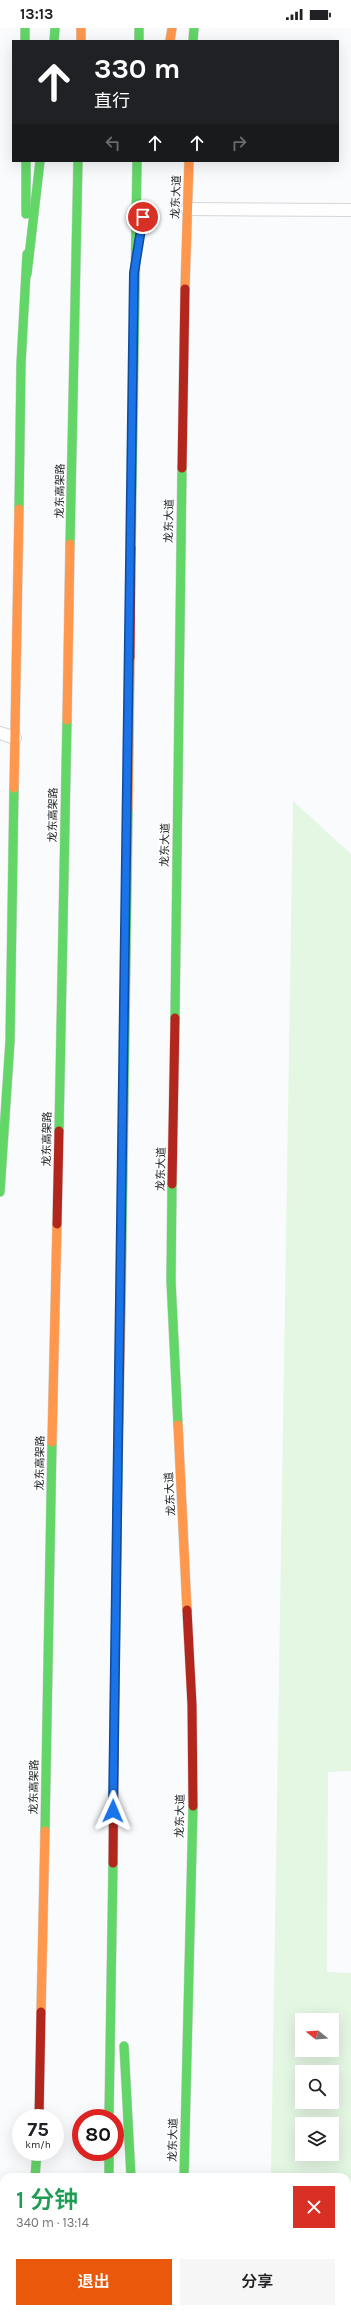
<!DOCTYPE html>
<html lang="zh">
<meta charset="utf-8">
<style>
body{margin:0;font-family:Karla,"Noto Sans SC",sans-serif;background:#f6f6f6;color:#202124;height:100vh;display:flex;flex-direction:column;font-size:15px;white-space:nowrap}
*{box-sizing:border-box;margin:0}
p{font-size:13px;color:#757577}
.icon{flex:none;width:22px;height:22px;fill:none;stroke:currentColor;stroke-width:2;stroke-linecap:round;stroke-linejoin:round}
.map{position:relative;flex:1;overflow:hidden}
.sheet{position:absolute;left:0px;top:2145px;width:351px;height:140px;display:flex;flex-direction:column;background:#fff;border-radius:12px 12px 0 0;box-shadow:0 4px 16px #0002}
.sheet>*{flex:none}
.top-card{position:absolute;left:12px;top:12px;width:327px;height:122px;border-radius:0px;box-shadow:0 4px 16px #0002;background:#202124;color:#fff;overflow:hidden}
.needle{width:26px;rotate:287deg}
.controls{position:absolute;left:295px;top:1985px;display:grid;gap:8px}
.controls a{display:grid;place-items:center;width:44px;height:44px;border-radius:0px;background:#fff;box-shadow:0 4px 16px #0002;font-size:20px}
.speed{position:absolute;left:12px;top:2081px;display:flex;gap:8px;font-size:20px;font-weight:700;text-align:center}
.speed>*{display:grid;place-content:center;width:52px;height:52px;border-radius:50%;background:#fff;box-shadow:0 4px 16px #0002;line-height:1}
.speed small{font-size:10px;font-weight:400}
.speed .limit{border:6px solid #d22;background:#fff;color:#111}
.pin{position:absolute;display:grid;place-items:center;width:34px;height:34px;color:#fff;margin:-17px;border:2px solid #fff;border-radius:50%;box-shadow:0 1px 4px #0007}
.me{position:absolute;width:44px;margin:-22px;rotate:1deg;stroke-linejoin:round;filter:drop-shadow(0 0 3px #0008)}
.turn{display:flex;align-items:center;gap:14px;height:84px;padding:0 16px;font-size:18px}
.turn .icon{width:52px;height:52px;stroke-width:2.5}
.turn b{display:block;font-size:28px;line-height:34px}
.lanes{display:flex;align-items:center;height:38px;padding:0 16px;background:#0003;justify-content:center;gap:20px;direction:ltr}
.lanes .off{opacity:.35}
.round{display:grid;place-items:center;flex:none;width:42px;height:42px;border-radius:0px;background:#f6f6f6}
.headline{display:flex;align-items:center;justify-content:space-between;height:68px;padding:0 16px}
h1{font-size:24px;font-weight:600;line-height:30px;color:#1e9e55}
.action{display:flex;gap:8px;margin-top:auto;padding:8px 16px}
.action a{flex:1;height:46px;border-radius:0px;background:#ea580c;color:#fff;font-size:16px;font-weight:600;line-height:46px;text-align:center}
.action a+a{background:#f6f6f6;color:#202124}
.status{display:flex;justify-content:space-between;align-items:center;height:28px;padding:0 20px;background:#fff;direction:ltr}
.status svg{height:11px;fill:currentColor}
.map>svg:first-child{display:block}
.green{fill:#e4f7e3;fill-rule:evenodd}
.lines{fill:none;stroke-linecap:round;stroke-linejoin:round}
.lane-casing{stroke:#d4d6d8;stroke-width:14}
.fast-casing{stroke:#d4d5d6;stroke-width:10}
.slow-casing{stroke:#d4d5d6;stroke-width:10}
.jam-casing{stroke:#d4d5d6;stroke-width:10}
.lane{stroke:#fefeff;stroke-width:12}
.fast{stroke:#63d668;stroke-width:9}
.slow{stroke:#ff974d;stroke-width:9}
.jam{stroke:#b3261e;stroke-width:9}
.route-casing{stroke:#114b97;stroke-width:10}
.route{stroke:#1a73e8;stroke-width:7}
.labels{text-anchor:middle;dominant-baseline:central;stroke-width:3;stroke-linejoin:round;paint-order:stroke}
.street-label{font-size:11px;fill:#1b1d20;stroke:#fff}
</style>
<div class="status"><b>13:13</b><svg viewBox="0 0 49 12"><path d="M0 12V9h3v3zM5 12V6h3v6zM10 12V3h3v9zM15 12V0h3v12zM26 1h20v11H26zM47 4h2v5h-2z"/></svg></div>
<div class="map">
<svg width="351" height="2285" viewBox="0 0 351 2285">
<rect width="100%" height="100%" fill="#f9fbfd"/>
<!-- green -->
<path class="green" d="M 293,773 L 351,826 L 351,1743 L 328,1744 L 327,1944 L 351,1945 L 351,2285 L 269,2285 L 269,2281 L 347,2281 L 347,2149 L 271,2149 ZM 302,1992 L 332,1992 L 332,2022 L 302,2022 ZM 302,2044 L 332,2044 L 332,2074 L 302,2074 ZM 302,2096 L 332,2096 L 332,2126 L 302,2126 Z"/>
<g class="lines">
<defs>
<g id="lane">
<polyline points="187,181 351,182"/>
<polyline points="0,705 15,710"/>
</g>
<g id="fast">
<polyline points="25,0 25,13"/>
<polyline points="139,0 139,13"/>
<polyline points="54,13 55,0"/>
<polyline points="193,13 194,0"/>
<polyline points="26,133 26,186"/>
<polyline points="27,246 40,133"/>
<polyline points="19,481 21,336 27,226"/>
<polyline points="70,516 78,133"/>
<polyline points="131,520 137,133"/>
<polyline points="175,990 182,440"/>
<polyline points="59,1103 67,692"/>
<polyline points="172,1156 171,1253 178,1397"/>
<polyline points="0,1164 10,1013 14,760"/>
<polyline points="121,1276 128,782"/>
<polyline points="114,1717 118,1430"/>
<polyline points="45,1803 52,1414"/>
<polyline points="124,2018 131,2149"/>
<polyline points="109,2090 113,1835"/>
<polyline points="109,2124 109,2149"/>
<polyline points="35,2149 37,2124"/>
<polyline points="184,2149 193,1778"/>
<polyline points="24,2281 24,2285"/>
<polyline points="43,2281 43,2285"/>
<polyline points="107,2281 107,2285"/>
<polyline points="138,2281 138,2285"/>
</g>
<g id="slow">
<polyline points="81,0 81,13"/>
<polyline points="170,13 172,0"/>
<polyline points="185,261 189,133"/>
<polyline points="67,692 70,516"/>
<polyline points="14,760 19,481"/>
<polyline points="128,782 130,629"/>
<polyline points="178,1397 187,1582"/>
<polyline points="52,1414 57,1196"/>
<polyline points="118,1430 121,1276"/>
<polyline points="41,1984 45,1803"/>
<polyline points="186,2281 186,2285"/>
</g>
<g id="jam">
<polyline points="182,440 185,261"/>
<polyline points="130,629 131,520"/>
<polyline points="172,1156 175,990"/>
<polyline points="57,1196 59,1103"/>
<polyline points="187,1582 192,1677 193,1778"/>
<polyline points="113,1835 114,1717"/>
<polyline points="39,2090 41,1984"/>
</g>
</defs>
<!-- lane casing -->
<use href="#lane" class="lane-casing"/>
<!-- fast casing -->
<use href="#fast" class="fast-casing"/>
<!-- slow casing -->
<use href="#slow" class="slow-casing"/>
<!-- jam casing -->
<use href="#jam" class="jam-casing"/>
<!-- lane -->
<use href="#lane" class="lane"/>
<!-- fast -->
<use href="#fast" class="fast"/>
<!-- slow -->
<use href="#slow" class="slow"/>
<!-- jam -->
<use href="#jam" class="jam"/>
</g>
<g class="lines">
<defs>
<polyline id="route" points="113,1783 134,245 143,189"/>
</defs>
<!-- route casing -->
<use href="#route" class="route-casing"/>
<!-- route -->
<use href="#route" class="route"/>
</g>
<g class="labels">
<!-- street labels -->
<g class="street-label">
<text transform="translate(176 169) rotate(-88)">龙东大道</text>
<text transform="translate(60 463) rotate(-89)">龙东高架路</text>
<text transform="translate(169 493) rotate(-89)">龙东大道</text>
<text transform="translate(53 787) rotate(-89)">龙东高架路</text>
<text transform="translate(165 817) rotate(-89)">龙东大道</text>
<text transform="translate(47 1111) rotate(-89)">龙东高架路</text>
<text transform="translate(161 1141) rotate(-89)">龙东大道</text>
<text transform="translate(40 1435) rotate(-89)">龙东高架路</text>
<text transform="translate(170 1466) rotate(-93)">龙东大道</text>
<text transform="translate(34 1759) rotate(-89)">龙东高架路</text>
<text transform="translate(180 1788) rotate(-89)">龙东大道</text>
<text transform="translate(173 2112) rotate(-89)">龙东大道</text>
</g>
</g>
</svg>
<div class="controls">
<a><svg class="needle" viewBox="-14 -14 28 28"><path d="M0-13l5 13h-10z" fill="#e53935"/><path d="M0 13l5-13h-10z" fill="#757577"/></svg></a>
<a><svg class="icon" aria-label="search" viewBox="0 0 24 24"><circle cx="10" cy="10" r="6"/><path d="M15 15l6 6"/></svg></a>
<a><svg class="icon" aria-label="layers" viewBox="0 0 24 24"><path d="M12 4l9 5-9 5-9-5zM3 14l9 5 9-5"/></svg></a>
</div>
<div class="speed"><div>75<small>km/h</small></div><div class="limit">80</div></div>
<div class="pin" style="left:143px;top:189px;background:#d93025"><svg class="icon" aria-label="arrive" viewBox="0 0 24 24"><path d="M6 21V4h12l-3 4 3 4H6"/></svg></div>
<svg class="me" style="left:113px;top:1783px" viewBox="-20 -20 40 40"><path d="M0-17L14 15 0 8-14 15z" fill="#1a73e8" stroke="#fff" stroke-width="4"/></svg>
<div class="top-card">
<div class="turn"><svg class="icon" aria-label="ahead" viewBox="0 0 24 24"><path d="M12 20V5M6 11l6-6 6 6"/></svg><div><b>330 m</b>直行</div></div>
<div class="lanes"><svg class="icon off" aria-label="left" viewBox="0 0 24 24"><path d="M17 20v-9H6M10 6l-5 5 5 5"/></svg><svg class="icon" aria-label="ahead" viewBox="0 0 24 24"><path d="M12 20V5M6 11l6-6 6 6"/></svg><svg class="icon" aria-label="ahead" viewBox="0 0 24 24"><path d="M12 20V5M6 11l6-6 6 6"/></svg><svg class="icon off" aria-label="right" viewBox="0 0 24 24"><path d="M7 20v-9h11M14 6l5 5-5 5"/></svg></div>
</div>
<section class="sheet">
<div class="headline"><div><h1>1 分钟</h1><p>340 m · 13:14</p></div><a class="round" style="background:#d93025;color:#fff"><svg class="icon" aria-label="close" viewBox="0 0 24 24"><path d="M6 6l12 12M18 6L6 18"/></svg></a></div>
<div class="action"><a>退出</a><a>分享</a></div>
</section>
</div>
